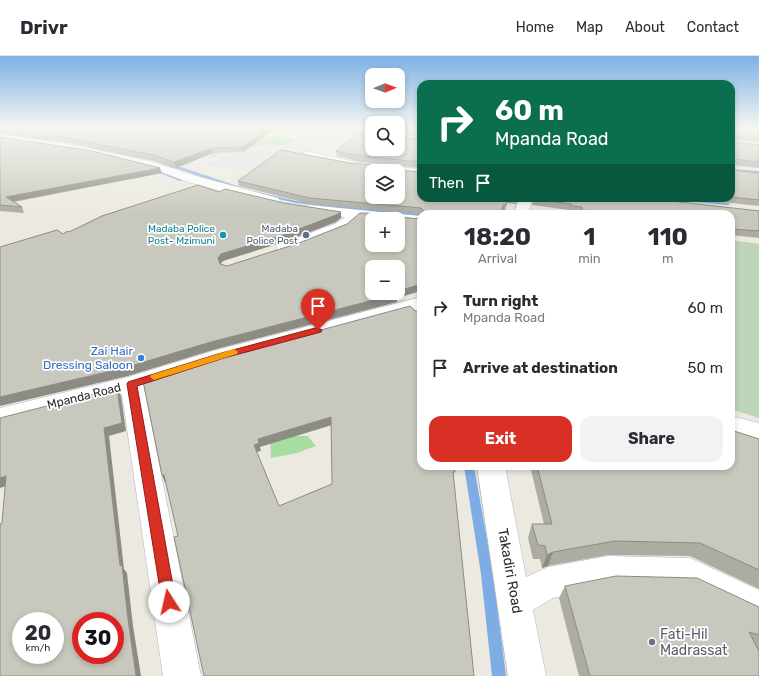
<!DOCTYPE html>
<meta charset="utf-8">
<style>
body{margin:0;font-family:Rubik,sans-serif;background:#f2f2f3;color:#2b2b33;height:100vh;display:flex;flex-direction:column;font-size:15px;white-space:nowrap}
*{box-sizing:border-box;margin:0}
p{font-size:13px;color:#7c7c81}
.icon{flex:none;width:22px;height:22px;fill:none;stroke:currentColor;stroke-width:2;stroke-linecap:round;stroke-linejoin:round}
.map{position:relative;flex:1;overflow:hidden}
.panel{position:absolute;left:417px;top:154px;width:318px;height:260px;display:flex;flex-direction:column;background:#fff;border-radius:12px;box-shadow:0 2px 6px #0003}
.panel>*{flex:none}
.guide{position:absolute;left:417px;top:24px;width:318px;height:122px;border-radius:12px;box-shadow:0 2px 6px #0003;background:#0b6e4f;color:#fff;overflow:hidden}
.needle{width:26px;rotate:89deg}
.buttons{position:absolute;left:365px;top:12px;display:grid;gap:8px}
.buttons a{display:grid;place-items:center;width:40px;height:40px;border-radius:8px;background:#fff;box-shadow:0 2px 6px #0003;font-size:20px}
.speed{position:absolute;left:12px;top:556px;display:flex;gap:8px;font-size:20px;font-weight:700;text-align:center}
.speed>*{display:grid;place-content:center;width:52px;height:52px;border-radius:50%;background:#fff;box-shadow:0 2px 6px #0003;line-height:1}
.speed small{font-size:10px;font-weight:400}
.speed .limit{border:6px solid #d22;background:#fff;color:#111}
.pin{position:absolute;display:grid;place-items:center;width:34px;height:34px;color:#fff;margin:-41px -17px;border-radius:50% 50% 50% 0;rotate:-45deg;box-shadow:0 0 4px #0007}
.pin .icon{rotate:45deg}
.me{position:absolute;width:44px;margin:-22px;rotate:350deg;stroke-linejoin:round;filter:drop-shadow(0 0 3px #0008)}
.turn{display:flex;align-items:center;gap:14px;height:84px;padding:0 12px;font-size:18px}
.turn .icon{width:52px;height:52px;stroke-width:2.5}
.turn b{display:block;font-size:28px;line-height:34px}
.then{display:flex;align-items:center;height:38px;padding:0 12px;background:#0003;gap:8px;font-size:15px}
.eta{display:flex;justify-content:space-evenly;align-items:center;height:68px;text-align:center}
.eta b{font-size:24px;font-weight:700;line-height:28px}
.button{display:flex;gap:8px;margin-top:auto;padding:8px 12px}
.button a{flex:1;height:46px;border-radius:12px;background:#d93025;color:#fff;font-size:16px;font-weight:700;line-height:46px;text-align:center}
.button a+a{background:#f2f2f3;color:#2b2b33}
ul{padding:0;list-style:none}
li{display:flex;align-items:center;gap:12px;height:60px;padding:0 12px}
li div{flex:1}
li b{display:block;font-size:15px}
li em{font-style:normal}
header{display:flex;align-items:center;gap:24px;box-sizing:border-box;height:56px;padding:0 20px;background:#fff;border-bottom:1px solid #e1e1e2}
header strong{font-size:19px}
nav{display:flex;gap:22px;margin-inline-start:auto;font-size:14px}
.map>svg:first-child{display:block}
.industrial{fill:#e3e0e6}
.green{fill:#a6dea2}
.cemetery{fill:#bfd5b9}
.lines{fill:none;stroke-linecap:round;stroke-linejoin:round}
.stream{fill:#7dade4;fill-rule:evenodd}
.river{fill:#7dade4;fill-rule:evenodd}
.minor-casing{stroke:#b4b3be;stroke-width:1}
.minor{fill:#fff;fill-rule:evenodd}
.wall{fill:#acaca3}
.shaded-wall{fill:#8c8c85}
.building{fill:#c8c8be;stroke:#8c8c85;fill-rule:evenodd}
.route{fill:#d93025;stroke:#8d1f18}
.slow{fill:#f59e0b}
.culture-dot{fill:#0f9aa8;stroke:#fff;stroke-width:1.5}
.service-dot{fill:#5c6f8a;stroke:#fff;stroke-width:1.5}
.shop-dot{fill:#3f7fe0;stroke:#fff;stroke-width:1.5}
.worship-dot{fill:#6b7280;stroke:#fff;stroke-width:1.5}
.labels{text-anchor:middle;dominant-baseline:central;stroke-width:3.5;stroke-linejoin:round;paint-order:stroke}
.far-culture-label{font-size:10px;fill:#0d838f;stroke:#fff;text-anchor:end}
.far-service-label{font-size:10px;fill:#4e5e75;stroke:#fff;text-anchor:end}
.shop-label{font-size:12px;fill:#366cbe;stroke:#fff;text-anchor:end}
.street-label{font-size:12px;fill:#2c2c2c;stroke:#fff}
.near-street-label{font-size:14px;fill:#2c2c2c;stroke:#fff}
.near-worship-label{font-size:14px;fill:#5b616d;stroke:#fff;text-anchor:start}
</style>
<header>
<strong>Drivr</strong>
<nav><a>Home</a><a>Map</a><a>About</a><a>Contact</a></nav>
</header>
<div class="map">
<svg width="759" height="620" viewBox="0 0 759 620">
<rect width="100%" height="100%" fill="#eceae0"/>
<!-- industrial -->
<polygon class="industrial" points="257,80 321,87 276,119 204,109"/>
<!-- green -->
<g class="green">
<path d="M 271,80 L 296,83 C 284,93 271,87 257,90 C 239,93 223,95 207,103 L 221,90 L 221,84 L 263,83 Z"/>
<polygon points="270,372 293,380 308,380 316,390 297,397 271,402"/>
</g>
<!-- cemetery -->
<polygon class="cemetery" points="731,184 759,188 759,362 731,353"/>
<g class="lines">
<!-- stream -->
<g class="stream">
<polygon points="0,76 50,85 52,86 50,87 0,78"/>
<polygon points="398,81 421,83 421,85 398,83"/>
<polygon points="93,93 116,95 142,104 139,105 116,97 92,95"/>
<polygon points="151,106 181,111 246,133 296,145 421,158 421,162 296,147 243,135 178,113 150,108 149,107"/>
<polygon points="149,111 153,111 184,124 180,125 149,113"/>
<polygon points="731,113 759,115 759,117 731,115"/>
<polygon points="663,142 680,142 728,147 730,148 728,149 665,143"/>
<polygon points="464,410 474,410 493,518 506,620 492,620 481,518"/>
</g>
<!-- river -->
<polygon class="river" points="43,72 73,72 70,77 9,104 0,107 0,90"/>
<defs>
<g id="minor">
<polygon points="360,72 371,72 366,77 372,78 372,84 354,80 353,78"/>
<polygon points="0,78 69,88 154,106 196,120 278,142 280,145 278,148 273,149 188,126 151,112 69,94 0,84"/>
<path d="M 307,95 L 361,107 L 421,113 L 421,121 L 398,118 L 398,115 C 365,115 335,108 303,100 L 301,98 Z"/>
<polygon points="519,142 533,142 528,158 514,158"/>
<polygon points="309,149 421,160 421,168 398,166 398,163 360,162 347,173 290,195 284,197 278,195 276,192 278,189 337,167 345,161 304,156 302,153 304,150"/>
<polygon points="421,241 421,253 229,305 144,332 201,620 163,620 122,338 0,370 0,352 128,321 213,295"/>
<polygon points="731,360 759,367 759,385 731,378"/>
<polygon points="477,410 505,410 526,521 548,511 608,500 690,502 759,534 759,569 687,534 608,532 553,542 533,554 546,620 508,620"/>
</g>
</defs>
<!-- minor casing -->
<use href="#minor" class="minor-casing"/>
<!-- minor -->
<use href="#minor" class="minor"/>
</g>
<!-- wall -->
<g class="wall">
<polygon points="0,72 276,72 243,96 213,97 176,112 154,105 69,87 0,77"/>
<polygon points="369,72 372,72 372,77 369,76"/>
<polygon points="398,72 421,72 421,80 398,79"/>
<polygon points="731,72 759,72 759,86 732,83 732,85 733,86 759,89 759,112 732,109 732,112 733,114 759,117 759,150 686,142 731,142"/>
<polygon points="0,81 162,117 14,146 22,151 24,157 0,155"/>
<polygon points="421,84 421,112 361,106 337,100 336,95"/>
<polygon points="350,107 398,114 421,142 518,142 516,148 507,147 505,155 502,155 501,158 421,158 310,148 239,130 238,125"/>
<polygon points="534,142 759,155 759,182 731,179 731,158 580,158 580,157 569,156 569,154 532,149"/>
<polygon points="759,383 759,533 690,500 608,499 548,510 542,512 540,503 533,503 528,482 532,468 544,468 530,410 731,410"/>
<polygon points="565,530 759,551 759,620 579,620 559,542"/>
</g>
<!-- shaded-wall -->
<g class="shaded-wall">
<polygon points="269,72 276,72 243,96 242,91"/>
<polygon points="212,92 213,97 176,112 174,106"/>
<polygon points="160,112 162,117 9,146 6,141"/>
<polygon points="341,156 341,162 336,166 287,185 223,205 220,209 218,202 221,198"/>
<polygon points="421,228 421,235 397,242 397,246 213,294 128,320 0,350 0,341 394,237 398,237 398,235"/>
<polygon points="117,332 121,340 126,375 109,380 124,513 127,517 133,570 141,620 136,620 120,510 104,372"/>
<polygon points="331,361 332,369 260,391 261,395 256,396 254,389 258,383"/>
<polygon points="162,419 164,419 167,426 165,427"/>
<polygon points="6,420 12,428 0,432 0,422"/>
<polygon points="553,496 548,510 542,512 547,499"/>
</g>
<!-- building -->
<g class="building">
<polygon points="0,72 269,72 242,91 212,92 174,106 153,99 68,82 0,73"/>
<polygon points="398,72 421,72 421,76 398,74"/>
<polygon points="731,72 759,72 759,81 733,78 732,79 732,85 733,86 759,89 759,106 734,103 732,105 732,112 733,114 759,117 759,144 731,141"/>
<polygon points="357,77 372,80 372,93 398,93 398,82 421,84 421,106 361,100 336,95"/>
<polygon points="0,81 92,95 160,112 6,141 22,151 0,149"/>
<path d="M 281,94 L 350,107 L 397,111 L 398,114 L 421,116 L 421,142 L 508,142 L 506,149 L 503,149 L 501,158 L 423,158 L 423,154 L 421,152 L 310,142 L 238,125 ZM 372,115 L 398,115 L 398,141 L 372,141 Z"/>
<path d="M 198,129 L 219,136 L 225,133 L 284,147 L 341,156 L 336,159 L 286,178 L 221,198 L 218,202 L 220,208 L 227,210 L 299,187 L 347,168 L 360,157 L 397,158 L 398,161 L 421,163 L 421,228 L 398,235 L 398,211 L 372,211 L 372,237 L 396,237 L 397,238 L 211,286 L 124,312 L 0,341 L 0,191 L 57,174 L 63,178 L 68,175 L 69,176 L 102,160 ZM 372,163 L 398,163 L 398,189 L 372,189 Z"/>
<polygon points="534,142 645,142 759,155 759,175 731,173 731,158 610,158 582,154 582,151 571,150 571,148 533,143"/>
<path d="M 410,250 L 421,260 L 421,410 L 454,410 L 455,416 L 453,416 L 474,620 L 204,620 L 174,481 L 178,480 L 164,419 L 162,419 L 143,325 L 228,299 ZM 331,361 L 332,428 L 279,450 L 254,389 L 259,387 L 258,383 Z"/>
<path d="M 117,332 L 122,367 L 104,372 L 120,510 L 122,509 L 128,563 L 136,620 L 0,620 L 0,468 L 2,467 L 6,420 L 0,422 L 0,362 ZM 21,565 L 55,565 L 55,599 L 21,599 ZM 81,565 L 115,565 L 115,599 L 81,599 Z"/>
<polygon points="731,374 759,383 759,514 700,487 615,485 553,496 547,499 545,490 538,489 532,468 552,468 537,410 731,410"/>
<polygon points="616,520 697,522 759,551 759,579 749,576 759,595 759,620 590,620 565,530"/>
</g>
<!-- sky -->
<linearGradient id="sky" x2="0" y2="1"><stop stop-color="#7db1e6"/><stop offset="0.45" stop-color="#f6f6f1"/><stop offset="1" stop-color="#f6f6f1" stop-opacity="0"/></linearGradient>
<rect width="759" height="159" fill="url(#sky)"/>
<!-- route -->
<polygon class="route" points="315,272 318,272 322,274 321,276 224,302 137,330 176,546 174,551 169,553 164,551 162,546 127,328 128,326 218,298"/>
<!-- slow -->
<polygon class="slow" points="234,293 238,296 237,298 154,324 150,321 151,319"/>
<!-- markers -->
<circle class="culture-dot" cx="223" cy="179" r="4"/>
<circle class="service-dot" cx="306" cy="179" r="4"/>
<circle class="shop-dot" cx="141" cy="302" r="4"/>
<circle class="worship-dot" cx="652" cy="586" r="4"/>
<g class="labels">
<!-- far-culture labels -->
<g class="far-culture-label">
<text x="215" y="173">Madaba Police<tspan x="215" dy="12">Post- Mzimuni</tspan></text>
</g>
<!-- far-service labels -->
<g class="far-service-label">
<text x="298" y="173">Madaba<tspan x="298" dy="12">Police Post</tspan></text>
</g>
<!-- shop labels -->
<g class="shop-label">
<text x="133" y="295">Zai Hair<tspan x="133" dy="14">Dressing Saloon</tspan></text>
</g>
<!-- street labels -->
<g class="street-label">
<text transform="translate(84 340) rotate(-14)">Mpanda Road</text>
</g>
<!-- near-street labels -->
<g class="near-street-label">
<text transform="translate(510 515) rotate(80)">Takadiri Road</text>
</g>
<!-- near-worship labels -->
<g class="near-worship-label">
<text x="660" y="578">Fati-Hil<tspan x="660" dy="16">Madrassat</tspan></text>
</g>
</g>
</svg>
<div class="buttons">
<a><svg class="needle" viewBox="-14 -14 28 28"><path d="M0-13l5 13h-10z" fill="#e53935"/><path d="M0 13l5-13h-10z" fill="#7c7c81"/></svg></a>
<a><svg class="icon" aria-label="search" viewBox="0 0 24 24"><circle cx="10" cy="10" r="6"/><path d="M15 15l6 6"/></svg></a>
<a><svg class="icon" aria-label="layers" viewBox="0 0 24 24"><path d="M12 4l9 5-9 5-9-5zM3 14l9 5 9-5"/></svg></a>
<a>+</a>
<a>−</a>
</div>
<div class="speed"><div>20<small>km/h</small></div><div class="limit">30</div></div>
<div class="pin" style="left:318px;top:274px;background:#d93025"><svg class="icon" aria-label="arrive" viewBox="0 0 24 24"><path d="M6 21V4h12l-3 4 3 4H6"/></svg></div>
<svg class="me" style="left:169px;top:546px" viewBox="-20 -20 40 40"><circle r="19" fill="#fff"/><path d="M0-13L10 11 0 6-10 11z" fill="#d93025"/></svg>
<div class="guide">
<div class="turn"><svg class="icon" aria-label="right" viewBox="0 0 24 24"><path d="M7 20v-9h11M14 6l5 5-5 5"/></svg><div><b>60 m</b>Mpanda Road</div></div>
<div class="then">Then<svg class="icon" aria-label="arrive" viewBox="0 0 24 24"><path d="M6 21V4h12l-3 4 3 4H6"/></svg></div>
</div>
<section class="panel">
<div class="eta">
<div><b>18:20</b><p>Arrival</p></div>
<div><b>1</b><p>min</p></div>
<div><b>110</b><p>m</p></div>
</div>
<ul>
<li><svg class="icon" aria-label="right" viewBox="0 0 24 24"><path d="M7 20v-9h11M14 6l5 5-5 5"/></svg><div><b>Turn right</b><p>Mpanda Road</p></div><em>60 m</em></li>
<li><svg class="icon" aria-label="arrive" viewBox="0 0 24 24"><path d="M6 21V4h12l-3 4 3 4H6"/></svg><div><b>Arrive at destination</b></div><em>50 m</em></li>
</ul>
<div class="button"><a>Exit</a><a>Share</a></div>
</section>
</div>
